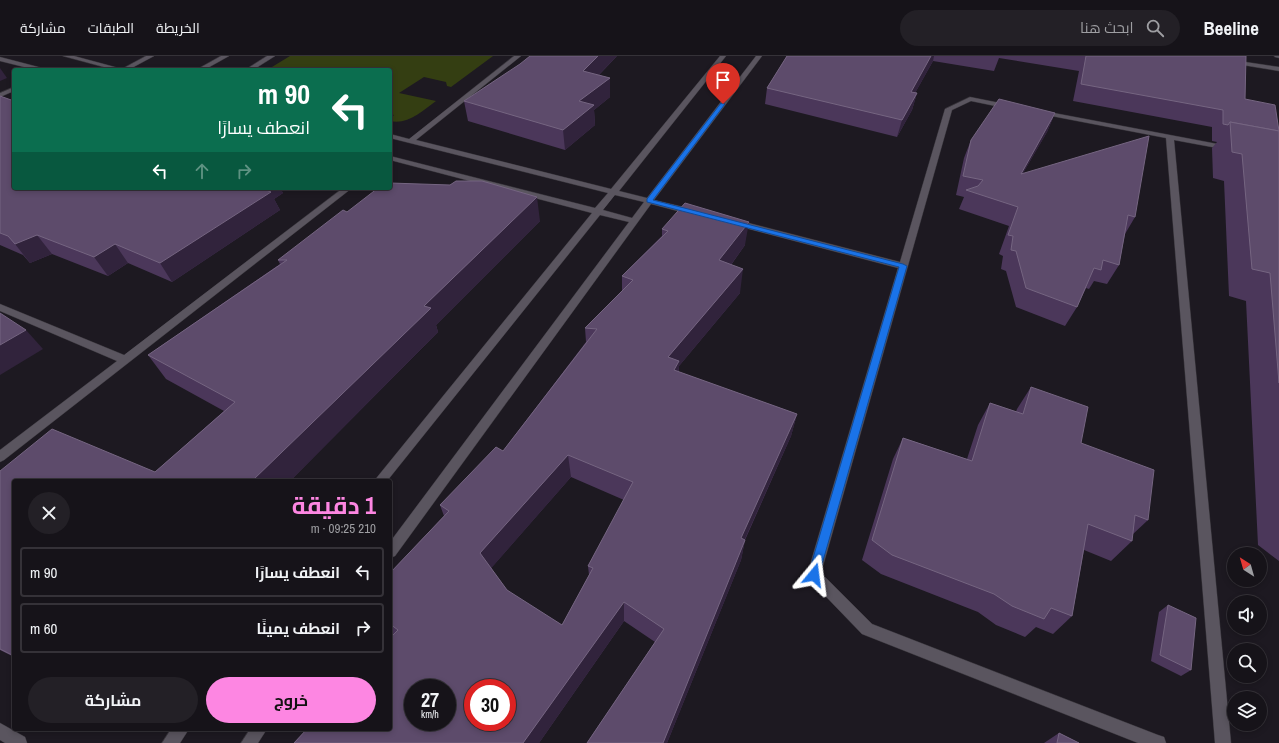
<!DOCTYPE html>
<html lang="ar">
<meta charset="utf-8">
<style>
body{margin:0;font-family:"Archivo Narrow",Cairo,sans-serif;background:#232026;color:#f1f3f6;direction:rtl;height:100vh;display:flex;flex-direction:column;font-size:15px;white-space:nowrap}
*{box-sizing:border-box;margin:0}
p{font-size:13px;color:#9e9ea2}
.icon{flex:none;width:22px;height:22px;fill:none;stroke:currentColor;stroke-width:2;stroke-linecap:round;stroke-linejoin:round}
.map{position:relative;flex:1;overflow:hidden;direction:ltr}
.panel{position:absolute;left:12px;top:423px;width:380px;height:252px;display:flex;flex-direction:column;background:#161319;border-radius:4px;box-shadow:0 2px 6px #0003,0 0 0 1px #353238;direction:rtl}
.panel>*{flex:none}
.hud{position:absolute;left:12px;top:12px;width:380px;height:122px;border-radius:4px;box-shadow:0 2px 6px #0003,0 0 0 1px #353238;direction:rtl;background:#0b6e4f;color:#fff;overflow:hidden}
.needle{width:26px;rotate:323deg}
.fabs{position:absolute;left:1227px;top:491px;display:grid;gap:8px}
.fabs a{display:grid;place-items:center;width:40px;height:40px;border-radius:50%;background:#161319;box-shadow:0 2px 6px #0003,0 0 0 1px #353238;font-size:20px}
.speed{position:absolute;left:404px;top:623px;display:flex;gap:8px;font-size:20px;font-weight:700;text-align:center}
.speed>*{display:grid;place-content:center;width:52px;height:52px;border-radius:50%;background:#161319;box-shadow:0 2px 6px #0003,0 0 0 1px #353238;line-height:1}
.speed small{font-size:10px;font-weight:400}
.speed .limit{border:6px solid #d22;background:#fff;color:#111}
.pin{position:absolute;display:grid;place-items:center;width:34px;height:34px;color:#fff;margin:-41px -17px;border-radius:50% 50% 50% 0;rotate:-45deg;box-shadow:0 0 4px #0007}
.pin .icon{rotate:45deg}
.me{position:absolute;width:44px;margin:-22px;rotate:16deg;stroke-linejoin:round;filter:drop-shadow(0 0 3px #0008)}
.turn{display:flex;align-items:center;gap:14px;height:84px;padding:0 16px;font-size:18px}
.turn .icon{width:52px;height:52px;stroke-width:2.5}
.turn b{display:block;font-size:28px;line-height:34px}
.lanes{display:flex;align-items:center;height:38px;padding:0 16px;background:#0003;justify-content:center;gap:20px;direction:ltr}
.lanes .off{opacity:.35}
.round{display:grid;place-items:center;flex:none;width:42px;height:42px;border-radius:21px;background:#232026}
.overview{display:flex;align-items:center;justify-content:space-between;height:68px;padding:0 16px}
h1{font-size:24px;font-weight:700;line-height:30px;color:#fd86e2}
.primary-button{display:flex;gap:8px;margin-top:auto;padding:8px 16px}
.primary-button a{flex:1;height:46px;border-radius:24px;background:#fd86e2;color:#111;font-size:16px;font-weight:700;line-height:46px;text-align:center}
.primary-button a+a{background:#232026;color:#f1f3f6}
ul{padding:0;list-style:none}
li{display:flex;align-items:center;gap:12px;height:50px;margin:0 8px 6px;padding:0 8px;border:2px solid #353238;border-radius:4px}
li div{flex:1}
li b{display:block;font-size:15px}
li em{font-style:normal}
header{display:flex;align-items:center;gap:24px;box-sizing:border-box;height:56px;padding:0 20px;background:#161319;border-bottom:1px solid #353238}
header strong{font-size:19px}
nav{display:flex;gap:22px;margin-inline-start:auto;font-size:14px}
.search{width:280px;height:36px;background:#232026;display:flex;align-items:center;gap:10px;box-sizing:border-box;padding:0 14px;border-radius:22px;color:#9e9ea2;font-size:15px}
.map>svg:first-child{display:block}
.green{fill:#343e12}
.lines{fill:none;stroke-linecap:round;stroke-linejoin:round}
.service-casing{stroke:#363339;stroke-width:1}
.minor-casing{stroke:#363339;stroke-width:1}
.service{fill:#5a555f;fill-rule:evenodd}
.minor{fill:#5a555f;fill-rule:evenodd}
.wall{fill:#4b375a;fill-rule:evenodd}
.shaded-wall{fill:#31233c}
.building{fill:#5d4b6b;stroke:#756581;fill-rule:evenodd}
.route{fill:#1a73e8;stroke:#114b97}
</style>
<header>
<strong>Beeline</strong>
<div class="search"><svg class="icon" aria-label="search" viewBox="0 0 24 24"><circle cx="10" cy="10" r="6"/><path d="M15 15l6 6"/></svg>ابحث هنا</div>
<nav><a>الخريطة</a><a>الطبقات</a><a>مشاركة</a></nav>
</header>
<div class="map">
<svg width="1279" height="687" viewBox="0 0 1279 687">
<rect width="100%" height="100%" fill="#1d1921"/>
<!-- green -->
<path class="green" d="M 290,0 L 493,0 L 451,31 L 447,30 L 446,26 L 424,21 L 399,37 L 436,45 C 422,55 408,69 390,65 L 390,63 L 394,59 L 390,58 L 390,14 L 267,14 Z"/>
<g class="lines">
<defs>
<g id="service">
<polygon points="146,0 154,0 128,14 120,14"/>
<polygon points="221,0 229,0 204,14 196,14"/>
</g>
<g id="minor">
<polygon points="63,0 74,0 126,14 115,14"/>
<polygon points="267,0 275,0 253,14 245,14"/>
<path d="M 514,0 L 521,0 L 416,84 L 611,133 L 720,0 L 726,0 L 619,135 L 647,142 L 756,0 L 762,0 L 654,144 L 696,154 L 697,156 L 696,158 L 693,159 L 651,148 L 395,500 L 390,502 L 390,486 L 629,166 L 600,159 L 387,425 L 374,425 L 592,157 L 390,104 L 390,100 L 595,152 L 608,137 L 390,82 L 390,78 L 409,83 ZM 615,139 L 644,146 L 632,162 L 603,154 Z"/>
<polygon points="1274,0 1279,0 1279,2 1275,1"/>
<polygon points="0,1 46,13 47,14 36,14 0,5"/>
<polygon points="1232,4 1279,11 1279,15 1230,7 1229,6"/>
<polygon points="14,31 14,35 0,41 0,37"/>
<polygon points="970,41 1010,49 1014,51 1010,53 971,45 952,54 821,517 872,568 1158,679 1164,681 1166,687 1138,687 862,578 809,523 807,519 898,212 730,168 729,166 733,163 900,206 945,53"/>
<polygon points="1038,54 1228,90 1232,92 1228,94 1174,84 1231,687 1215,687 1166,82 1041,58 1037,56"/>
<polygon points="343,132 352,132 4,404 0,406 0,394 117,305 0,255 0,248 124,299"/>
<polygon points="0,667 25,681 27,687 5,687 0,684"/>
<polygon points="171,673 189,673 180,687 162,687"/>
<polygon points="250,673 267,673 258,687 241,687"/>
</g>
</defs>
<!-- service casing -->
<use href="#service" class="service-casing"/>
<!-- minor casing -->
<use href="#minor" class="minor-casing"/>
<!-- service -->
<use href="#service" class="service"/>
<!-- minor -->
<use href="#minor" class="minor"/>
</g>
<!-- wall -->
<g class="wall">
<polygon points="617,0 599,19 610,22 610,41 594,54 595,69 565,94 468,65 464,45"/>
<polygon points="787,0 1246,0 1245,43 1279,71 1279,505 1258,489 1246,245 1229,240 1224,125 1213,122 1212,92 1217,86 1212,85 1212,71 1073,45 1079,15 999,2 994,15 933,5 915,37 917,37 912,54 897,81 765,48 767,32"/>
<polygon points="0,40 14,132 280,132 283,137 274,143 280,154 172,226 128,207 108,220 52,198 30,207 23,199 0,189"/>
<polygon points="1055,57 1047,76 1023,117 1135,161 1125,178 1119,209 1107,228 1094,225 1089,233 1086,232 1077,251 1065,270 1016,251 1006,215 1001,213 1003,200 999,198 1009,170 959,153 964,141 956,139 964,102 971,84"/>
<polygon points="347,156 540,165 436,269 438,276 290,425 14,425 14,601 0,594 0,415 155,416 224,355 166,323 148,299 280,208 278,204"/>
<path d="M 662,173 L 745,189 L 731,209 L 740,237 L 679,310 L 679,316 L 797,358 L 791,380 L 745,484 L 741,504 L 667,687 L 587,687 L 655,586 L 624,565 L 539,687 L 294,687 L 393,579 L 390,577 L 390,517 L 444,460 L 440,449 L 503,395 L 586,286 L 585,272 L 622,236 L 622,220 L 662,180 ZM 571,421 L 624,444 L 588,510 L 589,519 L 562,569 L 507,534 L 491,512 Z"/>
<polygon points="1031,331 1148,464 1132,479 1132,485 1111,505 1084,494 1072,560 1053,578 1036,571 1025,581 996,569 978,556 881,518 862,504 893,403 903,382 967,403 978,369 990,347 1016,356 1017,353"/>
<polygon points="1168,549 1191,614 1181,620 1151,605 1159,556"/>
<polygon points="1059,677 1079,687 1044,687"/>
</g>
<!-- shaded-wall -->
<g class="shaded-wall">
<polygon points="598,0 617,0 584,34 583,15"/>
<polygon points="931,0 934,0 933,5 906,53 911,36"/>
<polygon points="0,12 7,22 0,25"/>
<polygon points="610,22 610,41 594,54 595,69 565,94 563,74 579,45"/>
<polygon points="917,37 912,54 897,81 902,64"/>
<polygon points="1055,57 1047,76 1012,136 1021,118"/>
<polygon points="257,132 280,132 283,137 274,143 280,154 172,226 160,207"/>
<polygon points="537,141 540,165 436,269 438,276 290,425 252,425 424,250"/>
<polygon points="749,166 745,189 717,228 719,204"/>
<polygon points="37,179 52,198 30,207 15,188"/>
<polygon points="115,188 128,207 108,220 94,201"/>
<polygon points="743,213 740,237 679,310 678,328 668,301"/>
<polygon points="26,274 43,293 0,319 0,289"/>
<polygon points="797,358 791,380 736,503 741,482"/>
<polygon points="568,399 571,421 487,517 480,497"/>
<polygon points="745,484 741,504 667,687 663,687"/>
<polygon points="624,546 624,565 539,687 523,687"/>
</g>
<!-- building -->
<g class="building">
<polygon points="530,0 598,0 583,15 610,22 579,45 594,49 563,74 464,45 520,8"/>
<polygon points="787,0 931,0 911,36 917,37 902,64 767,32"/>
<polygon points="1086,0 1246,0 1245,43 1275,49 1279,75 1230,66 1228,69 1223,68 1223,54 1081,28"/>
<polygon points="0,40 14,45 14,50 12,51 14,51 14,132 261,132 271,136 160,207 115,188 94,201 37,179 15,188 8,180 0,177"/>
<polygon points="999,43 1055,57 1021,118 1149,80 1135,161 1128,159 1119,209 1103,204 1101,214 1094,212 1077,251 1026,232 1016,195 1011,194 1013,180 1008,179 1018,151 966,134 978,130 983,124 963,120 971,84"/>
<polygon points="1230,66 1279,75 1279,327 1270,217 1252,213 1242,98 1232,96"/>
<polygon points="456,125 482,125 537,141 424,250 431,252 252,425 14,425 14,600 0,593 0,415 52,373 155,416 235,346 148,299 287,204 278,204 343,154 347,156 378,132 390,132 390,127 450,129"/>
<path d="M 685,147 L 749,166 L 719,204 L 743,213 L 668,301 L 679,305 L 674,314 L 797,358 L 741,482 L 745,484 L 663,687 L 587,687 L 664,573 L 624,546 L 523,687 L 294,687 L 307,673 L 390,673 L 390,582 L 398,574 L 390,568 L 390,517 L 449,455 L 440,449 L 496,391 L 503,395 L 597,273 L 585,272 L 633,224 L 622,220 L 668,175 L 662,173 ZM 568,399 L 633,426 L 588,510 L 593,512 L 562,569 L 507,534 L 480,497 ZM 413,632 L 447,632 L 447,666 L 413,666 ZM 473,632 L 507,632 L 507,666 L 473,666 Z"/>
<polygon points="0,257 26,274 0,289"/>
<polygon points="1031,331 1088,351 1081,387 1154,414 1148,464 1135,459 1132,485 1088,468 1072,560 1051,552 1044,563 1012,550 994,538 892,499 872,484 903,382 972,405 990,347 1023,358"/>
<polygon points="1168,549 1196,562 1191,614 1160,599"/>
<polygon points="1059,677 1079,687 1057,687"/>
</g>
<!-- route -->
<polygon class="route" points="721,47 725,48 653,144 903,208 907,210 819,519 818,523 814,524 810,523 808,519 899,211 647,146 647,143"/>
</svg>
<div class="fabs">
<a><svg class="needle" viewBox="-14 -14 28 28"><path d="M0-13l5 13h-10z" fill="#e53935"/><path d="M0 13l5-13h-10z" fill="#9e9ea2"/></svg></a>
<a><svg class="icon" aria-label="sound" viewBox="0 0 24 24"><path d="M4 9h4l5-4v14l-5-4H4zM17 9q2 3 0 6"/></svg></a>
<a><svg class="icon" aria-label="search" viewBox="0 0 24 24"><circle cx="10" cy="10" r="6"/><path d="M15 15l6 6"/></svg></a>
<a><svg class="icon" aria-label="layers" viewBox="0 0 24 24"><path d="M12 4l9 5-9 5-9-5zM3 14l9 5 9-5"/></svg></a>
</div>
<div class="speed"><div>27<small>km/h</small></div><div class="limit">30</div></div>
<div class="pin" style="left:723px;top:48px;background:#d93025"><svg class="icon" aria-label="arrive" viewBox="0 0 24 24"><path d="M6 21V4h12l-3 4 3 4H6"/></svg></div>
<svg class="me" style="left:814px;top:519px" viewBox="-20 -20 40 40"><path d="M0-17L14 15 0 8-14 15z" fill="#1a73e8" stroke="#fff" stroke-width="4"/></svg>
<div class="hud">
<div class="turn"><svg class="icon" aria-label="left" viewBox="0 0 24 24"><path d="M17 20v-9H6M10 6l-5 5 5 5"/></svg><div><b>90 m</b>انعطف يسارًا</div></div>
<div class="lanes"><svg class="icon" aria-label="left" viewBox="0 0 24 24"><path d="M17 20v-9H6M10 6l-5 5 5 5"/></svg><svg class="icon off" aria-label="ahead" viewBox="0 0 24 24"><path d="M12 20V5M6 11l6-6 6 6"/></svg><svg class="icon off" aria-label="right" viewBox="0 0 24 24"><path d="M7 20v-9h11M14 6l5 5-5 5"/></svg></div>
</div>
<section class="panel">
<div class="overview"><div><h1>1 دقيقة</h1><p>210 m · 09:25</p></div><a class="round"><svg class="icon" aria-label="close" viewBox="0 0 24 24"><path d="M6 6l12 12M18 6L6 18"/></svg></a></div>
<ul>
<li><svg class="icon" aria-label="left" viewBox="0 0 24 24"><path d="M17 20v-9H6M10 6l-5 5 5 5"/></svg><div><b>انعطف يسارًا</b></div><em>90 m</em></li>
<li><svg class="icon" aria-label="right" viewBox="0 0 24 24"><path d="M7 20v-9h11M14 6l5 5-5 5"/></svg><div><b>انعطف يمينًا</b></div><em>60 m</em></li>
</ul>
<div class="primary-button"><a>خروج</a><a>مشاركة</a></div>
</section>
</div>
